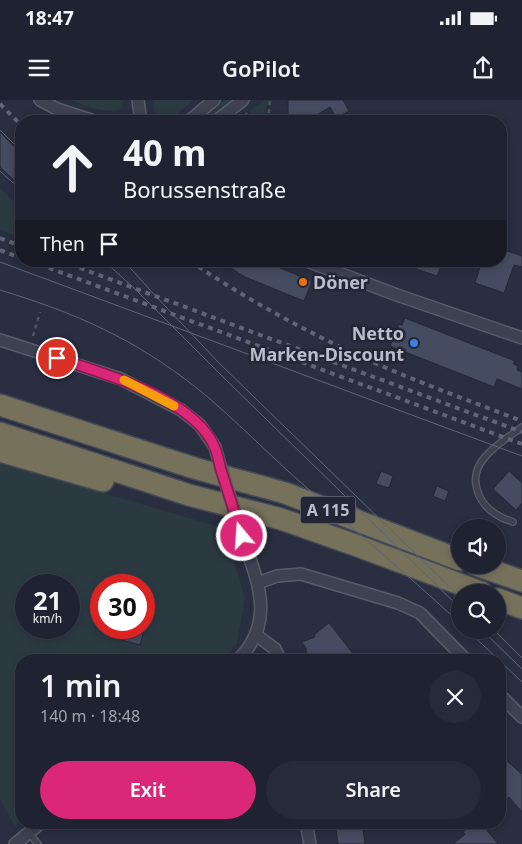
<!DOCTYPE html>
<meta charset="utf-8">
<style>
body{margin:0;font-family:"Noto Sans",sans-serif;background:#272a38;color:#f1f3f6;height:100vh;display:flex;flex-direction:column;font-size:19px;white-space:nowrap}
*{box-sizing:border-box;margin:0}
p{font-size:16px;color:#a1a4ab}
.icon{flex:none;width:28px;height:28px;fill:none;stroke:currentColor;stroke-width:2;stroke-linecap:round;stroke-linejoin:round}
.map{position:relative;flex:1;overflow:hidden}
.panel{position:absolute;left:15px;top:554px;width:491px;height:175px;display:flex;flex-direction:column;background:#1f2230;border-radius:20px;box-shadow:0 2px 8px #0003,0 0 0 1px #3c3f4c}
.panel>*{flex:none}
.top-card{position:absolute;left:15px;top:15px;width:492px;height:152px;border-radius:20px;box-shadow:0 2px 8px #0003,0 0 0 1px #3c3f4c;background:#1f2230;color:#f1f3f6;overflow:hidden}
.controls{position:absolute;left:451px;top:419px;display:grid;gap:10px}
.controls a{display:grid;place-items:center;width:55px;height:55px;border-radius:50%;background:#1f2230;box-shadow:0 2px 8px #0003,0 0 0 1px #3c3f4c;font-size:25px}
.speed{position:absolute;left:15px;top:474px;display:flex;gap:10px;font-size:25px;font-weight:700;text-align:center}
.speed>*{display:grid;place-content:center;width:65px;height:65px;border-radius:50%;background:#1f2230;box-shadow:0 2px 8px #0003,0 0 0 1px #3c3f4c;line-height:1}
.speed small{font-size:12px;font-weight:400}
.speed .limit{border:8px solid #d22;background:#fff;color:#111}
.pin{position:absolute;display:grid;place-items:center;width:42px;height:42px;color:#fff;margin:-21px;border:2px solid #fff;border-radius:50%;box-shadow:0 1px 5px #0007}
.me{position:absolute;width:55px;margin:-28px;rotate:342deg;stroke-linejoin:round;filter:drop-shadow(0 0 4px #0008)}
.turn{display:flex;align-items:center;gap:18px;height:105px;padding:0 25px;font-size:22px}
.turn .icon{width:65px;height:65px;stroke-width:2.5}
.turn b{display:block;font-size:35px;line-height:42px}
.then{display:flex;align-items:center;height:48px;padding:0 25px;background:#0003;gap:10px;font-size:19px}
.round{display:grid;place-items:center;flex:none;width:52px;height:52px;border-radius:26px;background:#272a38}
.head{display:flex;align-items:center;justify-content:space-between;height:85px;padding:0 25px}
h1{font-size:30px;font-weight:600;line-height:38px}
.button{display:flex;gap:10px;margin-top:auto;padding:10px 25px}
.button a{flex:1;height:58px;border-radius:30px;background:#db2777;color:#fff;font-size:20px;font-weight:600;line-height:58px;text-align:center}
.button a+a{background:#272a38;color:#f1f3f6}
.status{display:flex;justify-content:space-between;align-items:center;height:35px;padding:0 25px;background:#1f2230;direction:ltr}
.status svg{height:14px;fill:currentColor}
header{display:flex;justify-content:space-between;align-items:center;height:65px;padding:0 25px;background:#1f2230;font-size:22px;font-weight:600}
.map>svg:first-child{display:block}
.green{fill:#2b3a41;fill-rule:evenodd}
.building{fill:#454b60;stroke:#242837}
.lines{fill:none;stroke-linecap:round;stroke-linejoin:round}
.service-casing{stroke:#585c6a;stroke-width:8}
.minor-casing{stroke:#585c6a;stroke-width:14}
.motorway-casing{stroke:#454957;stroke-width:24}
.path{stroke:#49575e;stroke-width:2.5;stroke-dasharray:4 4;stroke-linecap:butt}
.service{stroke:#3d4150;stroke-width:5.5}
.minor{stroke:#3d4150;stroke-width:11}
.motorway{stroke:#75715b;stroke-width:21}
.tram{stroke:#5f6477;stroke-width:1}
.rail{stroke:#5f6477;stroke-width:4;stroke-dasharray:5 5;stroke-linecap:butt}
.minor-bridge-casing{stroke:#585c6a;stroke-width:14;stroke-linecap:butt}
.minor-bridge{stroke:#3d4150;stroke-width:11}
.route-casing{stroke:#8e194d;stroke-width:12}
.route{stroke:#db2777;stroke-width:9}
.slow{stroke:#f59e0b;stroke-width:9}
.food-dot{fill:#e8710a;stroke:#222635;stroke-width:2}
.shop-dot{fill:#3f7fe0;stroke:#222635;stroke-width:2}
.labels{text-anchor:middle;dominant-baseline:central;stroke-width:5;stroke-linejoin:round;paint-order:stroke}
.shield{fill:#222635;stroke:#8c909d;stroke-width:1}
.shield-label{font-size:16px;font-weight:bold;fill:#babdca}
.poi-label{font-size:18px;font-weight:bold;fill:#babdca;stroke:#222635;text-anchor:start}
</style>
<div class="status"><b>18:47</b><svg viewBox="0 0 49 12"><path d="M0 12V9h3v3zM5 12V6h3v6zM10 12V3h3v9zM15 12V0h3v12zM26 1h20v11H26zM47 4h2v5h-2z"/></svg></div>
<header><svg class="icon" aria-label="menu" viewBox="0 0 24 24"><path d="M4 6h16M4 12h16M4 18h16"/></svg>GoPilot<svg class="icon" aria-label="share" viewBox="0 0 24 24"><path d="M12 15V3M7 8l5-5 5 5M5 13v7h14v-7"/></svg></header>
<div class="map">
<svg width="522" height="744" viewBox="0 0 522 744">
<rect width="100%" height="100%" fill="#292e40"/>
<!-- green -->
<g class="green">
<path d="M 70,0 L 123,0 L 123,7 L 121,9 C 108,15 82,5 70,0 Z"/>
<polygon points="152,0 193,0 169,21 157,21"/>
<polygon points="224,0 233,0 207,21 197,21"/>
<polygon points="265,0 267,0 265,21 254,21 250,11"/>
<polygon points="0,88 21,108 21,137 0,130"/>
<path d="M 0,363 L 224,428 L 245,498 L 237,542 L 224,560 L 21,560 L 21,721 L 15,726 L 0,700 ZM 26,485 L 69,485 L 69,528 L 26,528 ZM 101,485 L 144,485 L 144,528 L 101,528 Z"/>
</g>
<!-- building -->
<g class="building">
<polygon points="288,0 343,0 349,11 336,18 330,7 317,15 313,21 288,21"/>
<polygon points="0,32 21,54 21,87 0,67"/>
<polygon points="501,149 522,156 522,167 514,165 504,193 475,183 482,161 501,161"/>
<polygon points="220,161 263,161 312,181 304,201 245,177"/>
<polygon points="419,161 443,161 437,176 416,169"/>
<polygon points="405,218 515,261 513,264 518,266 517,270 522,272 522,289 497,279 494,287 390,246 399,224 402,225"/>
<polygon points="381,371 393,376 389,388 376,384"/>
<polygon points="509,371 522,383 522,403 516,410 493,389"/>
<polygon points="437,386 449,391 445,401 433,396"/>
<polygon points="329,523 358,560 307,560 306,548 302,542 315,537 314,535"/>
<polygon points="117,528 141,528 141,529 144,530 140,545 114,538"/>
<polygon points="500,655 522,674 522,712 509,697 500,705"/>
<polygon points="335,722 362,722 365,744 338,744"/>
<polygon points="474,722 492,722 485,728 498,744 453,744 465,734 463,732"/>
</g>
<g class="lines">
<defs>
<g id="service">
<path d="M 513,422 C 509,420 503,419 499,416 C 477,404 467,377 485,357 C 495,345 510,336 522,327"/>
<polyline points="29,733 38,744"/>
</g>
<g id="minor">
<polyline points="40,0 57,9 94,21"/>
<polyline points="138,0 141,21"/>
<polyline points="189,21 214,0"/>
<polyline points="216,21 243,0"/>
<polyline points="307,161 397,195 522,238"/>
<polyline points="0,240 121,279 181,310 200,325 215,347 219,362"/>
<polyline points="258,483 277,476 301,474 398,503 420,513 466,560"/>
<polyline points="256,535 275,549 280,560"/>
<path d="M 238,560 C 277,521 257,480 242,436"/>
<polyline points="500,595 522,617"/>
<polyline points="306,722 310,744"/>
<polyline points="15,744 42,722"/>
</g>
<g id="motorway">
<polyline points="0,305 194,368 285,393 460,460"/>
<polyline points="0,333 189,395 281,419 355,445 481,492"/>
<polyline points="0,351 103,381"/>
<polyline points="476,465 522,481"/>
<polyline points="498,499 522,508"/>
</g>
</defs>
<!-- service casing -->
<use href="#service" class="service-casing"/>
<!-- minor casing -->
<use href="#minor" class="minor-casing"/>
<!-- motorway casing -->
<use href="#motorway" class="motorway-casing"/>
<!-- path -->
<g class="path">
<polyline points="246,13 249,21"/>
<polyline points="268,21 270,0"/>
<polyline points="33,236 40,212"/>
</g>
<!-- service -->
<use href="#service" class="service"/>
<!-- minor -->
<use href="#minor" class="minor"/>
<!-- motorway -->
<use href="#motorway" class="motorway"/>
<!-- tram -->
<g class="tram">
<polyline points="0,30 21,51"/>
<polyline points="0,71 21,90"/>
<polyline points="104,161 134,188 227,281 460,508"/>
<polyline points="124,161 151,191 218,262 460,497"/>
<polyline points="0,162 522,356"/>
<path d="M 0,190 C 76,213 135,239 198,289 C 236,320 270,356 307,388 C 358,433 410,477 460,523"/>
<polyline points="467,530 499,560"/>
<polyline points="482,530 522,569"/>
<polyline points="494,530 522,558"/>
<polyline points="500,561 522,582"/>
</g>
<!-- rail -->
<g class="rail">
<polyline points="0,4 21,25"/>
<polyline points="0,138 21,146"/>
<polyline points="0,150 21,158"/>
<polyline points="30,161 522,344"/>
<polyline points="61,161 522,332"/>
<path d="M 190,161 C 246,199 305,231 366,259 C 417,282 470,301 522,321"/>
</g>
<defs>
<polyline id="minor-bridge" points="219,362 242,436"/>
</defs>
<!-- minor-bridge casing -->
<use href="#minor-bridge" class="minor-bridge-casing"/>
<!-- minor-bridge -->
<use href="#minor-bridge" class="minor-bridge"/>
</g>
<g class="lines">
<defs>
<path id="route" d="M 57,258 C 104,274 195,298 215,348 C 218,355 219,363 221,370 C 228,392 235,414 242,436"/>
</defs>
<!-- route casing -->
<use href="#route" class="route-casing"/>
<!-- route -->
<use href="#route" class="route"/>
<!-- slow -->
<polyline class="slow" points="124,280 174,306"/>
</g>
<!-- markers -->
<circle class="food-dot" cx="303" cy="182" r="5"/>
<circle class="shop-dot" cx="414" cy="243" r="5"/>
<g class="labels">
<!-- shield labels -->
<rect class="shield" x="300.5" y="396.5" width="55" height="27" rx="4"/>
<g class="shield-label">
<text x="328" y="410">A 115</text>
</g>
<!-- poi labels -->
<g class="poi-label">
<text x="313" y="182">Döner</text>
<text x="404" y="233" text-anchor="end">Netto<tspan x="404" dy="21">Marken-Discount</tspan></text>
</g>
</g>
</svg>
<div class="controls">
<a><svg class="icon" aria-label="sound" viewBox="0 0 24 24"><path d="M4 9h4l5-4v14l-5-4H4zM17 9q2 3 0 6"/></svg></a>
<a><svg class="icon" aria-label="search" viewBox="0 0 24 24"><circle cx="10" cy="10" r="6"/><path d="M15 15l6 6"/></svg></a>
</div>
<div class="speed"><div>21<small>km/h</small></div><div class="limit">30</div></div>
<div class="pin" style="left:57px;top:258px;background:#d93025"><svg class="icon" aria-label="arrive" viewBox="0 0 24 24"><path d="M6 21V4h12l-3 4 3 4H6"/></svg></div>
<svg class="me" style="left:242px;top:436px" viewBox="-20 -20 40 40"><circle r="17" fill="#db2777" stroke="#fff" stroke-width="3"/><path d="M0-11L8 9 0 5-8 9z" fill="#fff"/></svg>
<div class="top-card">
<div class="turn"><svg class="icon" aria-label="ahead" viewBox="0 0 24 24"><path d="M12 20V5M6 11l6-6 6 6"/></svg><div><b>40 m</b>Borussenstraße</div></div>
<div class="then">Then<svg class="icon" aria-label="arrive" viewBox="0 0 24 24"><path d="M6 21V4h12l-3 4 3 4H6"/></svg></div>
</div>
<section class="panel">
<div class="head"><div><h1>1 min</h1><p>140 m · 18:48</p></div><a class="round"><svg class="icon" aria-label="close" viewBox="0 0 24 24"><path d="M6 6l12 12M18 6L6 18"/></svg></a></div>
<div class="button"><a>Exit</a><a>Share</a></div>
</section>
</div>
